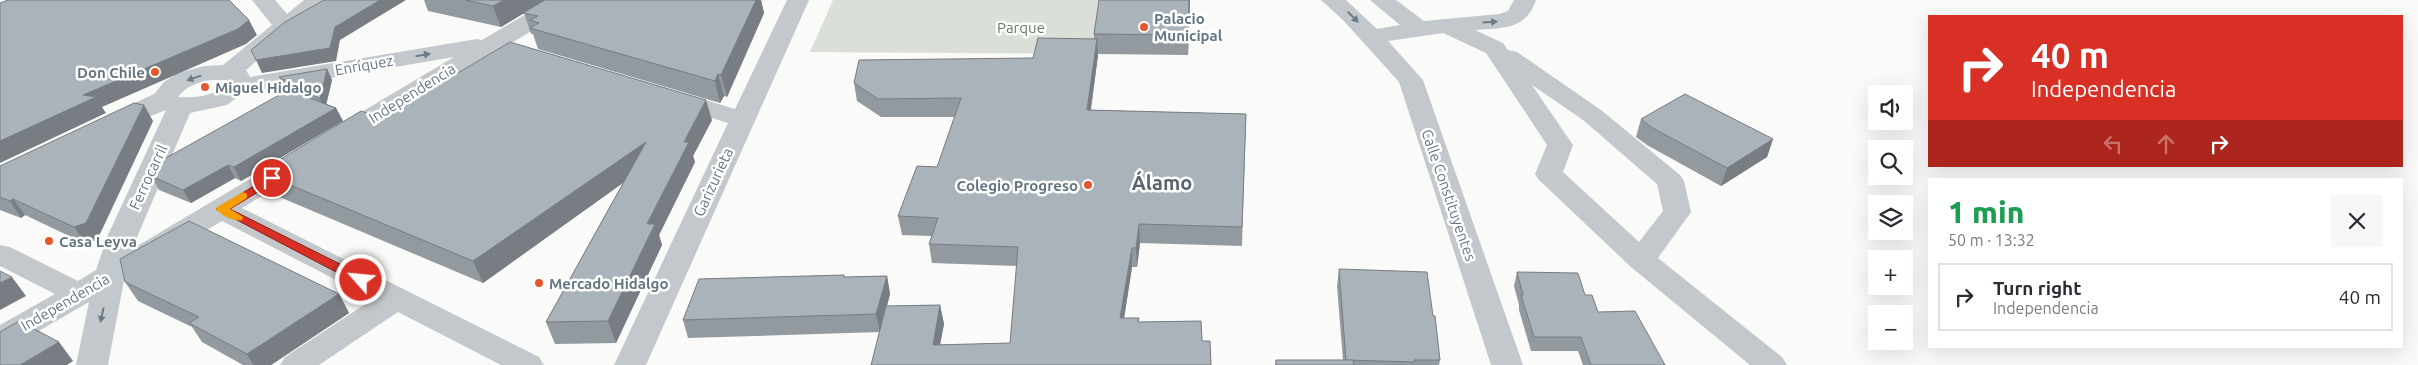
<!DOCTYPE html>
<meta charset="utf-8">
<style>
body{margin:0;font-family:Ubuntu,sans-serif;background:#f7f7f7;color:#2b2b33;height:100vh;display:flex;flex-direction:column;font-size:19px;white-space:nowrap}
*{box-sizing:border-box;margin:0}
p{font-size:16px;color:#7c7c81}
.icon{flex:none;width:28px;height:28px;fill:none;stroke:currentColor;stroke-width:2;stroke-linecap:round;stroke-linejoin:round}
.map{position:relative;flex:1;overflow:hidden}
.panel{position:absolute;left:1928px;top:178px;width:475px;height:170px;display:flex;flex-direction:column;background:#fff;border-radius:0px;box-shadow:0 5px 20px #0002}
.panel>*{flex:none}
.guide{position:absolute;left:1928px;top:15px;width:475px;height:152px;border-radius:0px;box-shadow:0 5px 20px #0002;background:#d93025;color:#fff;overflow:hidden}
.fabs{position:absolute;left:1868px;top:85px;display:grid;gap:10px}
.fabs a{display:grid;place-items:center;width:45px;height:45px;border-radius:0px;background:#fff;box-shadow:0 5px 20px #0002;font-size:25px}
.pin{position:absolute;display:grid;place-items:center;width:42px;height:42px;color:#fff;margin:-21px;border:2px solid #fff;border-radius:50%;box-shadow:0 1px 5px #0007}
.me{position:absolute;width:55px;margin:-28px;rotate:297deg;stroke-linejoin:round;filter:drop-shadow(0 0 4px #0008)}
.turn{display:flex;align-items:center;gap:18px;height:105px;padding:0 20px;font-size:22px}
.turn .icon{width:65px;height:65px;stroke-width:2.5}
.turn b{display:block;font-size:35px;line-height:42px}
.lanes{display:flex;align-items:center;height:48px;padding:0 20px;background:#0003;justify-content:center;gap:25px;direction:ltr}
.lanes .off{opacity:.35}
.round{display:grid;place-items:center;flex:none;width:52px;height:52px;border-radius:0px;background:#f7f7f7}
.head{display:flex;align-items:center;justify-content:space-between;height:85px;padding:0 20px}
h1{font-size:30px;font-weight:800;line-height:38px;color:#1e9e55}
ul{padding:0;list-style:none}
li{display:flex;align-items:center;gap:15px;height:68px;margin:0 10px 8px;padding:0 10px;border:2px solid #e1e1e2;border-radius:0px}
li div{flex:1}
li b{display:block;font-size:19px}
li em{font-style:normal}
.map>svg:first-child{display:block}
.green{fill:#dadfd7}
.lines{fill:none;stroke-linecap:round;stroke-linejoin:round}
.minor{fill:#c3c8cc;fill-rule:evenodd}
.wall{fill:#929a9f}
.shaded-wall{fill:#777d82}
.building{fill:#aab3b9;stroke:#777d82}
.oneway{fill:#6a7a87}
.route{fill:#d93025;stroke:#8d1f18}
.slow{fill:#f59e0b}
.poi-dot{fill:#e4572e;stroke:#fff;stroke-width:2}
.labels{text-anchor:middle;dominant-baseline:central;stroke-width:5;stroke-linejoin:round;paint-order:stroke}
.poi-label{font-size:15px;font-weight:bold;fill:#657683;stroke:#fff;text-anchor:start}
.park-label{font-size:15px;fill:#687a64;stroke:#fff}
.street-label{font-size:15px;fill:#657683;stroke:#fff}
.district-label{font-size:20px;font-weight:bold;fill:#57646e;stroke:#fff}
</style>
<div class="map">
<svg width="2418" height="365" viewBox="0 0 2418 365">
<rect width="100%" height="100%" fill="#fafaf8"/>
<!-- green -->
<polygon class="green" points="833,0 1103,0 1095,54 810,52"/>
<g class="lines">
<!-- minor -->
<g class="minor">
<path d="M 252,0 L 275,0 L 287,14 L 304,0 L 329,0 L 246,70 L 250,77 L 477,39 L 482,40 L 550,0 L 577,0 L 574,5 L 351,141 L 342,143 L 333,141 L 329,135 L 333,129 L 454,57 L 243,93 L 227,105 L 190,113 L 132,249 L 287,157 L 297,155 L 307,157 L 310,163 L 307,169 L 242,208 L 539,357 L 544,365 L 501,365 L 398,312 L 319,365 L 280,365 L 285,357 L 373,299 L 222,221 L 124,280 L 108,365 L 76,365 L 89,302 L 11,347 L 0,350 L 0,325 L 55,294 L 0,266 L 0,245 L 10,247 L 78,281 L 96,270 L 107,237 L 166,110 L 122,127 L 113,130 L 104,127 L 100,122 L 104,117 L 154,94 L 164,82 L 178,73 L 204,66 L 223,65 L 272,25 ZM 213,80 L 227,80 C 217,97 196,98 178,97 C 186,86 200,81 213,80 Z"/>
<polygon points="787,0 809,0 646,365 614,365 728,123 663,103 659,98 663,93 672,90 735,109"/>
<path d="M 1321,0 L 1346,0 L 1377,29 L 1400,25 L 1370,0 L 1396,0 L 1424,21 L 1499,14 L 1508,11 L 1514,0 L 1536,0 C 1526,30 1503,28 1475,30 L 1503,43 L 1508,50 L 1517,52 L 1601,110 L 1680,175 L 1684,181 L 1691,212 L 1658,258 L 1782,357 L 1787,365 L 1750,365 L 1631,267 L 1539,180 L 1535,174 L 1547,145 L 1486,53 L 1443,33 L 1388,41 L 1423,80 L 1523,365 L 1491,365 L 1399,82 L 1343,20 ZM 1532,85 L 1583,120 L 1657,184 L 1663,211 L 1639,242 L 1563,172 L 1573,145 Z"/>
</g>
</g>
<!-- wall -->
<g class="wall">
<polygon points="424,0 761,0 764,13 727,97 724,96 720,103 538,49 533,34 531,34 524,13 501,27 428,11"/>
<polygon points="1099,0 1190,0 1188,55 1098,54 1091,110 1246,114 1242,246 1140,243 1137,267 1132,267 1124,318 1139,318 1139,322 1201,321 1202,341 1210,341 1211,365 871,365 880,332 688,338 683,320 699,279 844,275 845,277 887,276 890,294 887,306 940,305 944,324 940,345 1010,343 1017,266 932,263 929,244 932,236 902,235 898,216 917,166 937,167 955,117 881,117 857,101 854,83 859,60 1033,58 1038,38 1094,39 1094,34"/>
<polygon points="327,69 332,80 326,104 336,108 343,121 241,181 235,178 191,203 159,190 151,176 289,90 284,88 279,77"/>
<polygon points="1641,119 1773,139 1767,157 1721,186 1647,145 1636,137"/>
<polygon points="712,120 693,156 695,162 659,235 662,245 616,343 555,344 546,322 623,183 483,283 270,193 259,172"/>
<polygon points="153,121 97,240 86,244 25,215 21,218 0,210 0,166"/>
<polygon points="1339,269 1433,316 1440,360 1439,365 1275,365 1276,360 1343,360 1337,286"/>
<polygon points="1517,272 1585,295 1598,312 1665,365 1583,365 1578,351 1531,351 1519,310 1519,305 1514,286"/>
<polygon points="125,282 339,294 349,313 271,365 243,365 202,342 192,327 138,301"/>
</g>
<!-- shaded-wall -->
<g class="shaded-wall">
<polygon points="380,0 406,0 340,40 336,61 262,73 256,60 335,27"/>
<polygon points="504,0 546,0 501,27 493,6"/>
<polygon points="756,0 761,0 764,13 727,97 721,75"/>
<polygon points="1189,0 1190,0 1188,55 1188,35"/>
<polygon points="249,20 257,35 246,44 102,107 106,113 0,163 0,141 83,95"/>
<polygon points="1097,39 1098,56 1088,128 1087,110"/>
<polygon points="327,69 332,80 325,110 320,99"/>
<polygon points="718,74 724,96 720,103 715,81"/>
<polygon points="706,100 712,120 693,156 695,162 659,235 662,245 616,343 608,321 647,224 684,142"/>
<polygon points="144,105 153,121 97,240 86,244 74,227"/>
<polygon points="336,108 343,121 241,181 234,167"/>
<polygon points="1773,139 1767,157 1721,186 1727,168"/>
<polygon points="646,142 652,162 483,283 473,261"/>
<polygon points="228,165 235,178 191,203 183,190"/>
<polygon points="13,199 25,215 21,218 10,201"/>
<polygon points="1139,224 1140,243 1137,267 1136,248"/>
<polygon points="1132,248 1132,267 1121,338 1120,318"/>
<polygon points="887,276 890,294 880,332 876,314"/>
<polygon points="12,277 26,296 0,310 0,283"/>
<polygon points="339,294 349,313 271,365 253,365 247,354"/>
<polygon points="940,305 944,324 936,365 933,345"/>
<polygon points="59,342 73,361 67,365 20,365"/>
</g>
<!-- building -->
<g class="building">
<polygon points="8,0 229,0 249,20 238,29 83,95 96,97 0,141 0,3"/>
<polygon points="324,0 380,0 335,27 330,48 256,60 251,50 285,22"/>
<polygon points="465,0 504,0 493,6"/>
<polygon points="545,0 756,0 721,75 718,74 715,81 530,28 539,23 530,20 538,16 523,13"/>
<polygon points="1099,0 1189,0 1188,35 1094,34"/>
<polygon points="1038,38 1097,39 1087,110 1246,114 1242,227 1139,224 1136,248 1132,248 1120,318 1139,318 1138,322 1201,321 1202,341 1210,341 1211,365 871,365 886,306 940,305 933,345 1010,343 1018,247 929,244 938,218 898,216 917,166 937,167 961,98 878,99 854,83 859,60 1033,58"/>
<polygon points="510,42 706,100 684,142 689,142 647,224 655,224 608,321 546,322 646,142 473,261 259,172 361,111 382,118"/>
<polygon points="327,69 320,99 279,77"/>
<polygon points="288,90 336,108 234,167 228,165 183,190 151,176 157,163"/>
<polygon points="1685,94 1773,139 1727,168 1651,127 1641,119"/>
<polygon points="134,103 144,105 86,223 74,227 13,199 10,201 0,197 0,166"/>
<polygon points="189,221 339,294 247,354 189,323 199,317 125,282 120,259"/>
<polygon points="1339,269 1427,272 1433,316 1435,316 1440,360 1414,360 1414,362 1346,360"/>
<polygon points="0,271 12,277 0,283"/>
<polygon points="1517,272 1578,273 1585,295 1592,295 1598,312 1635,311 1665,365 1591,365 1581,337 1534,337 1521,295 1523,295"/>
<polygon points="844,275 844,277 887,276 876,314 683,320 699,279"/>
<polygon points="19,321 59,342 20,365 0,365 0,332"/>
<polygon points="1276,360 1353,360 1354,365 1276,365"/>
</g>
<!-- one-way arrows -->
<defs><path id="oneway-solid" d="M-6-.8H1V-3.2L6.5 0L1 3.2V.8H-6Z" transform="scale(1.25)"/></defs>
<g class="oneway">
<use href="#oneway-solid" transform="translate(1353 17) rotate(45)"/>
<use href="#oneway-solid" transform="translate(1490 22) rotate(-4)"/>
<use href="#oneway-solid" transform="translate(423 55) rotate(-10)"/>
<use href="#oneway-solid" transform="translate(194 78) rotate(161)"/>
<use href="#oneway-solid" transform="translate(102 315) rotate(102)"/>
</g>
<!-- route -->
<polygon class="route" points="272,175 278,178 276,181 230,209 366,277 367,280 366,283 357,283 216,209"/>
<!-- slow -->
<path class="slow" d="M 243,192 L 247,194 L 247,198 L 230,209 L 243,217 L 242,220 C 233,222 221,215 216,209 L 217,207 Z"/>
<!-- markers -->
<g class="poi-dot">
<circle cx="1144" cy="27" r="5"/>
<circle cx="155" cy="72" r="5"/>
<circle cx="205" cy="87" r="5"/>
<circle cx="1088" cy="185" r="5"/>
<circle cx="49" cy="241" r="5"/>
<circle cx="539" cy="283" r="5"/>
</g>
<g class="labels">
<!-- poi labels -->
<g class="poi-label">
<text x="1154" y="18">Palacio<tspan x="1154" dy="17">Municipal</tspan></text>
<text x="145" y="72" text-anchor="end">Don Chile</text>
<text x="215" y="87">Miguel Hidalgo</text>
<text x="1078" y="185" text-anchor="end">Colegio Progreso</text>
<text x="59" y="241">Casa Leyva</text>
<text x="549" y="283">Mercado Hidalgo</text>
</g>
<!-- park labels -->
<g class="park-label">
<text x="1021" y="27">Parque</text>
</g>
<!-- street labels -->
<g class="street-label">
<text transform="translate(364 65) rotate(-10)">Enríquez</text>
<text transform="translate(412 93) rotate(-32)">Independencia</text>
<text transform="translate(148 177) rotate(-65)">Ferrocarril</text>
<text transform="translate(713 182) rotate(-65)">Garizurieta</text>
<text transform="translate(1449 195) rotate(71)">Calle Constituyentes</text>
<text transform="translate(65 302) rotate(-30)">Independencia</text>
</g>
<!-- district labels -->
<g class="district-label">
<text x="1162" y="182">Álamo</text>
</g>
</g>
</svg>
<div class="fabs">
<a><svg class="icon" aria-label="sound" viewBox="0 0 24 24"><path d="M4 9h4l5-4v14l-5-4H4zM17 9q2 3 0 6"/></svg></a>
<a><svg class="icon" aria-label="search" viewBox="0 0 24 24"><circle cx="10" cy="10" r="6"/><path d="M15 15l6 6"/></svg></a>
<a><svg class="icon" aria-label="layers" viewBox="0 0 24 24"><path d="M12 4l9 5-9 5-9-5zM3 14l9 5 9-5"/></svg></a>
<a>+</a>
<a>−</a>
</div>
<div class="pin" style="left:272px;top:178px;background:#d93025"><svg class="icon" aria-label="arrive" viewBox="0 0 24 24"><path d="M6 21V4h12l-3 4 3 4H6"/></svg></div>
<svg class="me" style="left:361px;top:280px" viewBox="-20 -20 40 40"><circle r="17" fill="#d93025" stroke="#fff" stroke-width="3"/><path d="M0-11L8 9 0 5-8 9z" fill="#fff"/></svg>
<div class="guide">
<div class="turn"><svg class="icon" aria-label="right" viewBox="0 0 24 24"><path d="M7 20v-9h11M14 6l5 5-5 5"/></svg><div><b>40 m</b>Independencia</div></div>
<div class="lanes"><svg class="icon off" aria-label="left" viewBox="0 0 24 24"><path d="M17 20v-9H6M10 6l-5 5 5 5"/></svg><svg class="icon off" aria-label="ahead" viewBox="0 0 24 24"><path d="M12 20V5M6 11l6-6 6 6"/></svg><svg class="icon" aria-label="right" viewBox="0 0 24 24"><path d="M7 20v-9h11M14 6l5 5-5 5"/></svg></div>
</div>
<section class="panel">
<div class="head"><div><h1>1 min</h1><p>50 m · 13:32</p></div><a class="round"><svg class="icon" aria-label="close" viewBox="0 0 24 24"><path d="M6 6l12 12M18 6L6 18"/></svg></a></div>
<ul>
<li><svg class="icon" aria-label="right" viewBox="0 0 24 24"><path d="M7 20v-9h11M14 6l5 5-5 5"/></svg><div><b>Turn right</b><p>Independencia</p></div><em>40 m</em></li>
</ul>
</section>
</div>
